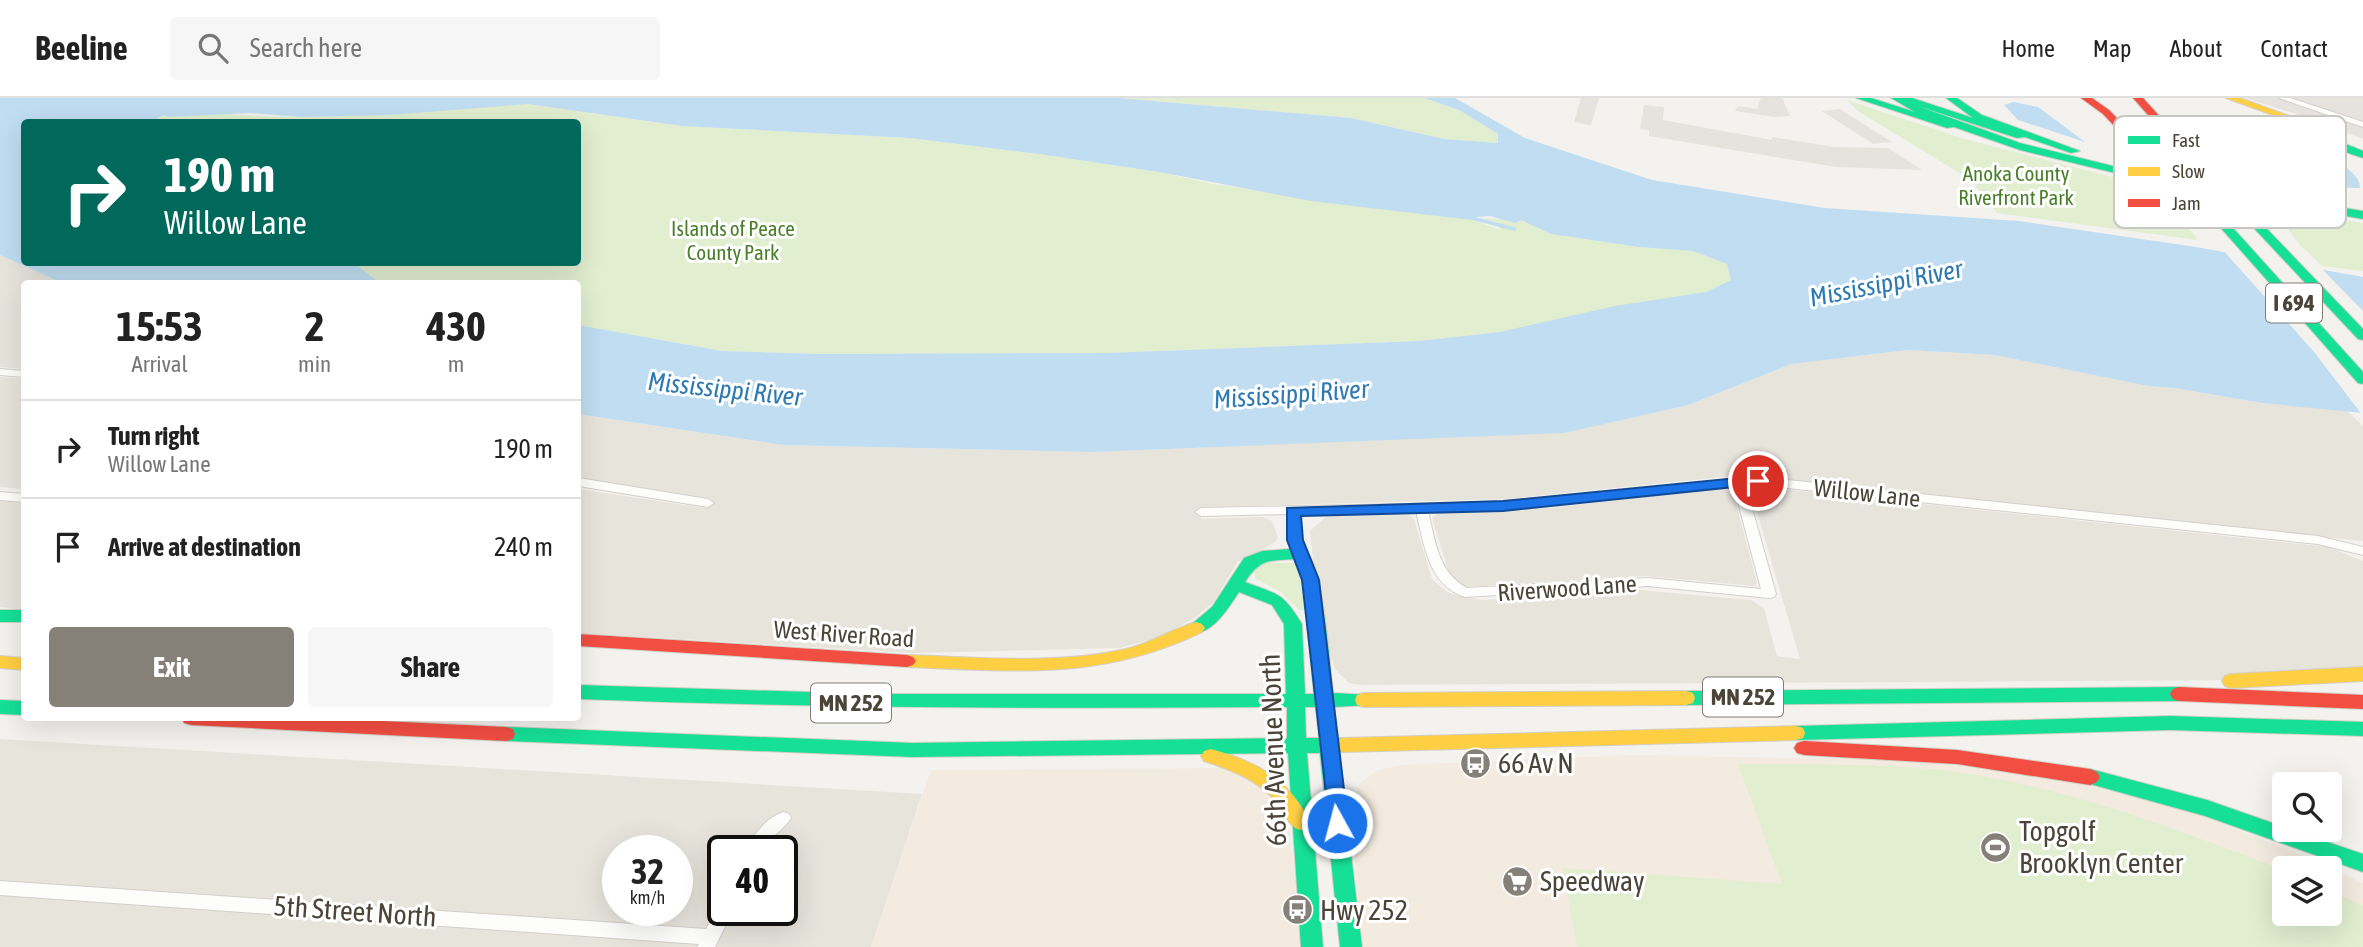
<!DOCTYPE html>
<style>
body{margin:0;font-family:"Asap Condensed",sans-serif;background:#f6f6f6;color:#222;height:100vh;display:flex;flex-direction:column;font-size:26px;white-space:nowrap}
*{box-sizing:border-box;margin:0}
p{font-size:23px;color:#767676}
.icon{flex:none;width:38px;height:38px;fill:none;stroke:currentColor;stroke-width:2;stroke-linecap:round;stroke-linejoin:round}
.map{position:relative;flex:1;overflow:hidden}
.sheet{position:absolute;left:21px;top:182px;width:560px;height:441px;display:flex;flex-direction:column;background:#fff;border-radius:7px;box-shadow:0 7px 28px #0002}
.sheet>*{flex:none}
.banner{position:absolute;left:21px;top:21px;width:560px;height:147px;border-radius:7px;box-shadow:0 7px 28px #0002;background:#00695c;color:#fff;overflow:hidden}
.tools{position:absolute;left:2272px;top:674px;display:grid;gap:14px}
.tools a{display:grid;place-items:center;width:70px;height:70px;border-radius:7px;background:#fff;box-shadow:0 7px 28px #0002;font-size:35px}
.speed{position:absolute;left:602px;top:737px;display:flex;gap:14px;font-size:35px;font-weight:700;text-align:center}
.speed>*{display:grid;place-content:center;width:91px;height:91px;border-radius:50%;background:#fff;box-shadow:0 7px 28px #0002;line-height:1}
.speed small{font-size:18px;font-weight:400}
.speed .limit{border:4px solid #111;border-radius:10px;background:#fff;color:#111}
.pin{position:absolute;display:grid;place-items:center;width:60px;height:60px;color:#fff;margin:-30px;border:4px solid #fff;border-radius:50%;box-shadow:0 2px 7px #0007}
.me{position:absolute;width:77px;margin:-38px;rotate:353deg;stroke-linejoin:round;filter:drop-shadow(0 0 5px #0008)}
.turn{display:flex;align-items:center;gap:24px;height:147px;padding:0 28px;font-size:32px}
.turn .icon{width:91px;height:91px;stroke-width:2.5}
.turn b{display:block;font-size:49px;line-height:60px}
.eta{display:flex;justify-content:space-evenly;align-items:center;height:119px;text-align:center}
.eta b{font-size:42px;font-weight:700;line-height:49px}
.primary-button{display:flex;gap:14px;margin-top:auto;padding:14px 28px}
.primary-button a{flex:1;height:80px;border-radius:7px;background:#868178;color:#fff;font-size:28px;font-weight:700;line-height:80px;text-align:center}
.primary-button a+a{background:#f6f6f6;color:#222}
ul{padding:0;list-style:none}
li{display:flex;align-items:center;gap:21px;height:98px;padding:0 28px;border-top:2px solid #e0e0e0}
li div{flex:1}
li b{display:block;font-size:26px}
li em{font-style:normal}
header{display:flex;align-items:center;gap:42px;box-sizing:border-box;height:98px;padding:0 35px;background:#fff;border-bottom:2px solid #e0e0e0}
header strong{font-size:33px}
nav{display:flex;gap:38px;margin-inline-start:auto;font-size:24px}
.search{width:490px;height:63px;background:#f6f6f6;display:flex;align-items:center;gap:18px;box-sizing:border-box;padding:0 24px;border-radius:7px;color:#767676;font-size:26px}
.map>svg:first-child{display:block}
.residential{fill:#e7e4dc;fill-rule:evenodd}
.commercial{fill:#f3ebdf;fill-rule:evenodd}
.industrial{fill:#e6e2de}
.green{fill:#e1eecf}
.parking{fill:#e6e3df}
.water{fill:#c0ddf1}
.pier{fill:#f4f2ee}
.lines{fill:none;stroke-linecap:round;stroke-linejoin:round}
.street-casing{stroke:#d2d0cb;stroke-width:2}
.fast-casing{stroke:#d3cfc5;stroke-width:2}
.slow-casing{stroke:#d3cfc5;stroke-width:2}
.jam-casing{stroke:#d3cfc5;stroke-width:2}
.street{fill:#fdfdfc;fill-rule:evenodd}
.fast{fill:#16e098;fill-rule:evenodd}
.slow{fill:#ffcf43;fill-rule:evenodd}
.jam{fill:#f24e42;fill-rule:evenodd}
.slow-bridge-casing{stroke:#ccbfa9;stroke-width:11;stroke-linecap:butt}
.jam-bridge-casing{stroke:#ccbfa9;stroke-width:11;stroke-linecap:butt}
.slow-bridge{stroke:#ffcf43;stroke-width:10}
.jam-bridge{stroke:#f24e42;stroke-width:10}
.route{fill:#1a73e8;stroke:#114b97;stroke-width:2}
.labels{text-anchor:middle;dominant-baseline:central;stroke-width:6;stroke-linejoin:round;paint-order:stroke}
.far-park-label{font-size:21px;fill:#4a7f2a;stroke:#fff}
.shield{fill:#fff;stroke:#817c74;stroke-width:2}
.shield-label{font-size:23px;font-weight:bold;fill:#4b4439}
.street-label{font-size:24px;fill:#4b4439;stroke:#fff}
.water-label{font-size:26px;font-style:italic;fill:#2e7ab2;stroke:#fff}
.near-street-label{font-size:28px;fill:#4b4439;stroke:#fff}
.near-poi-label{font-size:28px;fill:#4b4439;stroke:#fff;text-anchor:start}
.key{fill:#fff;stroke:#c9c7c4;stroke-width:2}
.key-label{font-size:19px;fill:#4b4439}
</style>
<header>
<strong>Beeline</strong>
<div class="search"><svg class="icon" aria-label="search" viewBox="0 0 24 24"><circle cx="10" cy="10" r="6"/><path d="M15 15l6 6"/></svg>Search here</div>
<nav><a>Home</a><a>Map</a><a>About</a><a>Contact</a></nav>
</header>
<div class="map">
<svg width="2363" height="849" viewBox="0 0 2363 849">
<rect width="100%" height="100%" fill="#f4f2ee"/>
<!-- residential -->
<g class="residential">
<polygon points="0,157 62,185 24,186 24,271 0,269"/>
<polygon points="1908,252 1995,257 2148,288 2174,290 2262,305 2346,312 2363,328 2363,443 1732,378 1506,401 1201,409 1201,421 1263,419 1272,423 1278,440 1274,445 1237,464 1214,504 1193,521 1159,539 1120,550 914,555 578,535 578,391 705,410 712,401 578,380 578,316 784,347 1093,354 1564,334 1688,307 1791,266"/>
<polygon points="0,279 24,281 24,391 0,389"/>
<polygon points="1754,388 2329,449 2363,463 2363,575 2260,582 1361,587 1349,585 1335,571 1320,525 1310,433 1326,419 1344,417 1410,417 1414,421 1432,481 1447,494 1459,498 1482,502 1639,492 1751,502 1764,511 1777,558 1800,561 1751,393"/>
<polygon points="1723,390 1734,398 1757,485 1755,488 1645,478 1462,489 1450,478 1432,420 1437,415 1549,410"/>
<polygon points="0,403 24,405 24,512 0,509"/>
<path d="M 0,641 L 922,696 L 871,849 L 0,849 ZM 618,752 L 677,752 L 677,812 L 618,812 ZM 723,752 L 782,752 L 782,812 L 723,812 Z"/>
</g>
<!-- commercial -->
<g class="commercial">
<path d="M 1633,657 L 1904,662 L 2037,676 L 2172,707 L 2285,750 L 2363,785 L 2363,849 L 1362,849 L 1351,707 L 1360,685 L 1378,672 L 1401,667 ZM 2284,770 L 2329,770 L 2329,816 L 2284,816 Z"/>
<polygon points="1228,670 1287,707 1302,849 871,849 931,672"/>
</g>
<!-- industrial -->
<polygon class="industrial" points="2245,0 2363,0 2363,41 2312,21"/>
<!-- green -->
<g class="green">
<polygon points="1119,0 1424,0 1459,12 1498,36 1498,45 1444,41 1351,20"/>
<polygon points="1847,2 1965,41 2159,91 2198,142 1997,115 1971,82 1858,13"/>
<path d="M 528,6 L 682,28 L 910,40 L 1039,56 L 1159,74 L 1213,86 L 1472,122 L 1501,132 L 1496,124 L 1474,120 L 1520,122 L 1551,136 L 1639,149 L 1693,153 L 1727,166 L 1732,182 L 1706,194 L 1500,234 L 1419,243 L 1106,255 L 819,256 L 722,253 L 578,227 L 578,186 L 380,185 L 354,165 L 578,164 L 578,24 L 165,24 L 157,20 L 165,17 L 169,19 C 213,12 258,20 303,19 C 378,19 453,10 528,6 Z"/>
<polygon points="2272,110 2363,125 2363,173 2322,168 2300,147"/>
<polygon points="1266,465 1293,465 1299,469 1306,512 1299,512 1281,494 1255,480 1254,472"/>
<path d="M 1738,666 C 1812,667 1889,664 1962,675 C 2074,691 2179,733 2284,772 L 2284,816 L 2329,816 L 2329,791 L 2363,808 L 2363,849 L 1577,849 L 1563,770 L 1782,786 Z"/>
</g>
<!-- parking -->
<g class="parking">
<polygon points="1581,0 1599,0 1591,27 1574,24"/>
<polygon points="1761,0 1782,0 1790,18 1774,19 1735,13 1738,8 1757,11"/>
<polygon points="1644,7 1664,9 1663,22 1772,42 1772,39 1835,49 1888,50 1922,72 1836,69 1649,38 1649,32 1640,31"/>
<polygon points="1840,11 1892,44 1873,46 1822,13"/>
</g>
<!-- water -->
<g class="water">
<polygon points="0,0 1119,0 1351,20 1444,41 1498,45 1498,36 1459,12 1424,0 1455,0 1525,40 1652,82 1825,110 2019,123 2196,149 2363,179 2363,315 2262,305 2174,290 2148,288 1995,257 1908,252 1791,266 1688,307 1564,335 1093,354 784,347 578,316 578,227 722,253 819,256 1106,255 1419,243 1500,234 1615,208 1706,194 1731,182 1727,166 1693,153 1639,149 1551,136 1521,122 1515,125 1490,118 1475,119 1517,130 1515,133 1472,122 1311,103 1159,74 1039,56 910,40 682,28 528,6 389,17 302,19 251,15 168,19 165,17 157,20 165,24 24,24 24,164 354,165 380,185 62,185 0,157"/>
<polygon points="2014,4 2038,9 2085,44 2018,22 2004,7"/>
<path d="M 2295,48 C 2313,52 2361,69 2360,90 L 2327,89 L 2296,78 L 2288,79 L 2269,54 Z"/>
</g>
<!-- pier -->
<polygon class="pier" points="2222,151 2318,167 2363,213 2363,318 2315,255"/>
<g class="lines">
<defs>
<g id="street">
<polygon points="2279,0 2290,0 2363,24 2363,29"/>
<polygon points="0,271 24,273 24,279 0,277"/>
<path d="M 1758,379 L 2318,438 L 2363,449 L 2363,457 L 2318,446 L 1758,387 L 1744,388 L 1747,392 L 1776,496 L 1774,499 L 1769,500 L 1648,488 L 1465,499 C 1428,487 1424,446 1416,413 L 1299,416 L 1301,442 L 1308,455 L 1302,459 L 1298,458 L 1289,442 L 1287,416 L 1201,418 L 1195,414 L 1201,410 L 1503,404 ZM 1732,389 L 1735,393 L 1761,491 L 1648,480 L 1467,490 C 1438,475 1435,442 1428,413 L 1503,412 Z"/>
<polygon points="578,380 708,401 714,405 708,409 578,388"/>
<polygon points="0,394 24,396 24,404 0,402"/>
<path d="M 783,714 L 789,716 L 791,720 C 783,733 769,739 762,752 L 746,752 C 753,737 766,720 783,714 Z"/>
<polygon points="0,783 706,831 719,807 723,806 723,812 733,812 715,849 697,849 699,846 0,797"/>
</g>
<g id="fast">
<polygon points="1856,0 1871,0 1915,14 1891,0 1912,0 1973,20 1946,0 1957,0 1982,17 2080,53 2071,55 2025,39 2017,40 1918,8 2020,45 2165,81 2363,113 2363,121 2165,87 2020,52 1954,29 1947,30"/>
<path d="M 2245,25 C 2287,25 2325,37 2363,53 L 2363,60 C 2309,43 2270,18 2211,39 L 2211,45 L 2242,83 L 2233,85 L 2201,45 L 2201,37 L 2221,28 Z"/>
<polygon points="2197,99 2205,99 2363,274 2363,286 2358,285 2197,103"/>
<polygon points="2235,106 2243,106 2363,231 2363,242 2358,241 2235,110"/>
<path d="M 1302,450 C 1323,456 1330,572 1333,595 L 1371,597 L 1373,602 L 1371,607 L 1334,609 L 1338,640 L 1350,642 L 1353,647 L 1350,652 L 1339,654 L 1362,849 L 1340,849 L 1320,655 L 1307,655 L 1323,849 L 1301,849 L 1288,655 L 912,659 L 506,643 L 499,641 L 497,636 L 499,631 L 506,629 L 912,645 L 1287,640 L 1287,609 C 1050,611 814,610 578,601 L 578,587 L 873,596 L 1286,596 L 1284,526 L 1272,507 L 1239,494 C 1229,509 1211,540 1190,534 L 1187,530 L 1212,509 L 1244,460 L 1262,453 ZM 1296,461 L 1303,482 L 1314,596 L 1305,596 L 1302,526 C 1282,494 1279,497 1245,484 C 1261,460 1269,463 1296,461 ZM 1305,609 L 1316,609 L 1319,640 L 1306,640 Z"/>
<rect x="0" y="512" width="24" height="12"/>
<polygon points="2179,589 2185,591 2188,596 2185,601 2179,603 1686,607 1679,605 1677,600 1679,595 1686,593"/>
<polygon points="0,602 24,603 24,617 0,616"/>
<polygon points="2170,618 2363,624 2363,638 2170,632 1796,642 1789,640 1787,635 1789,630 1796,628"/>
<polygon points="2090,671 2207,702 2284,729 2284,732 2292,732 2363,756 2363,774 2205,718 2083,684 2080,679 2083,674"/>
</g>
<g id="slow">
<polygon points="2226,0 2240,0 2306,24 2298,26"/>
<path d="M 1196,524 L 1202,526 L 1205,530 L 1202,534 C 1100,583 1016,573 907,569 L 901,567 L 898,563 L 901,559 L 907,557 C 979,559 1055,567 1126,551 C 1151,545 1172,531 1196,524 Z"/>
<polygon points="0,558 24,560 24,572 0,570"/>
<polygon points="2363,569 2363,583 2231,590 2225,588 2222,583 2225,578 2231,576"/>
<polygon points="1686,593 1693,595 1695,600 1693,605 1686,607 1364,609 1357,607 1355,602 1357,597 1364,595"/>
<polygon points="1796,628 1803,630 1805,635 1803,640 1796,642 1343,654 1336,652 1333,647 1336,642 1343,640"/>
<path d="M 1211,651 C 1254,663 1286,679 1308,719 L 1311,725 L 1308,731 C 1290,737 1286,714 1275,702 C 1256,681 1231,672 1204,663 L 1201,658 L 1204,653 Z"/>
</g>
<g id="jam">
<polygon points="2081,0 2092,0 2109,12 2163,67 2163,71 2155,71 2103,16"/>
<polygon points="2133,0 2143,0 2212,76 2212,80 2204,80"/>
<polygon points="578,536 907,557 913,559 916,563 913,567 907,569 578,548"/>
<polygon points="2179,589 2363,597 2363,611 2179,603 2173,601 2170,596 2173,591"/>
<polygon points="182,620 320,620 506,629 513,631 515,636 513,641 506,643 191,627 184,625"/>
<polygon points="1804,643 1957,652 2090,671 2097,674 2100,679 2097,684 2090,687 1957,666 1804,657 1797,655 1794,650 1797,645"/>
</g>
</defs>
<!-- street casing -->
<use href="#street" class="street-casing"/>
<!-- fast casing -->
<use href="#fast" class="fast-casing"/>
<!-- slow casing -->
<use href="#slow" class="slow-casing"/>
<!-- jam casing -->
<use href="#jam" class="jam-casing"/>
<!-- street -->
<use href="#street" class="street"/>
<!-- fast -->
<use href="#fast" class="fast"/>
<!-- slow -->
<use href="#slow" class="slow"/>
<!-- jam -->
<use href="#jam" class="jam"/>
<defs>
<g id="slow-bridge">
<polyline points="2208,78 2239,108"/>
<polyline points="2237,83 2261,111"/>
</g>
<polyline id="jam-bridge" points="2159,69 2191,99"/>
</defs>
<!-- slow-bridge casing -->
<use href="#slow-bridge" class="slow-bridge-casing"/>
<!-- jam-bridge casing -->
<use href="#jam-bridge" class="jam-bridge-casing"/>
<!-- slow-bridge -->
<use href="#slow-bridge" class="slow-bridge"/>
<!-- jam-bridge -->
<use href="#jam-bridge" class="jam-bridge"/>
</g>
<!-- route -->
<polygon class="route" points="1758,378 1763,380 1763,386 1503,413 1301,418 1303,442 1319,482 1348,725 1345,731 1330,731 1302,482 1287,442 1287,410 1503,403"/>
<!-- icons -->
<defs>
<symbol id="bus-disc" viewBox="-11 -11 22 22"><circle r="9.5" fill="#868178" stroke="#fff"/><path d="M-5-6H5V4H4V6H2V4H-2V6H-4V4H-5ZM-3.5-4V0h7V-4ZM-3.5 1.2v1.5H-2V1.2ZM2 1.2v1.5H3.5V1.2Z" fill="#fff"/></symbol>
<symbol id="stadium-disc" viewBox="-11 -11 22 22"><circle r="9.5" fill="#868178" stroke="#fff"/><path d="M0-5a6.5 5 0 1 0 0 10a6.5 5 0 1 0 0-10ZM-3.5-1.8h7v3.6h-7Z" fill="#fff"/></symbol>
<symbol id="supermarket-disc" viewBox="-11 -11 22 22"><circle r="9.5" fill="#868178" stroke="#fff"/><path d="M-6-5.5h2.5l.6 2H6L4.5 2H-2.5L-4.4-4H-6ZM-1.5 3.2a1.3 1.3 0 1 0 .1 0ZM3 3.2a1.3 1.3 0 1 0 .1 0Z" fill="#fff"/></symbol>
</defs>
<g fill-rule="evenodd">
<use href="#bus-disc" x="1458" y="648" width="35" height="35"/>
<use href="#stadium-disc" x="1978" y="732" width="35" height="35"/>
<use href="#supermarket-disc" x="1500" y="766" width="35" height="35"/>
<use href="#bus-disc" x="1280" y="794" width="35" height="35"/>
</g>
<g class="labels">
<!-- far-park labels -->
<g class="far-park-label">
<text x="2016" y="75">Anoka County<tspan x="2016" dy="24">Riverfront Park</tspan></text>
<text x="733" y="130">Islands of Peace<tspan x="733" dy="24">County Park</tspan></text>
</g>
<!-- shield labels -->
<g class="shield">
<rect x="2266" y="185.5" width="56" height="39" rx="5"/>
<rect x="1703" y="579.5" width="80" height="39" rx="5"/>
<rect x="811" y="585.5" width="80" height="39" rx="5"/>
</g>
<g class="shield-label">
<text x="2294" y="205">I 694</text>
<text x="1743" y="599">MN 252</text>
<text x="851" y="605">MN 252</text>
</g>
<!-- street labels -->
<g class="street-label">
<text transform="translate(1867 395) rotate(6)">Willow Lane</text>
<text transform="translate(1567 490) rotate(-4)">Riverwood Lane</text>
<text transform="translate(844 536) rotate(4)">West River Road</text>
</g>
<!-- water labels -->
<g class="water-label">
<text transform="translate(1886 185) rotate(-11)">Mississippi River</text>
<text transform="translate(725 291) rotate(6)">Mississippi River</text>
<text transform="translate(1291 296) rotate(-4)">Mississippi River</text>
</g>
<!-- near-street labels -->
<g class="near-street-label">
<text transform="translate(1273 652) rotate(-92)">66th Avenue North</text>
<text transform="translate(355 813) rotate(4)">5th Street North</text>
</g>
<!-- near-poi labels -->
<g class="near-poi-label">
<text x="1498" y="665">66 Av N</text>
<text x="2019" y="733">Topgolf<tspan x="2019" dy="32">Brooklyn Center</tspan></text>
<text x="1540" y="783">Speedway</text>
<text x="1320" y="812">Hwy 252</text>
</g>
</g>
<!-- legend -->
<rect x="2114" y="18" width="232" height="112" rx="10" class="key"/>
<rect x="2128" y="38" width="32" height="8" fill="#16e098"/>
<rect x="2128" y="69" width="32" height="9" fill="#ffcf43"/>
<rect x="2128" y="101" width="32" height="8" fill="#f24e42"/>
<g class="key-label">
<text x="2172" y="49">Fast</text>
<text x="2172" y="80">Slow</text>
<text x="2172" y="112">Jam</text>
</g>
</svg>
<div class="tools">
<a><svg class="icon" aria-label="search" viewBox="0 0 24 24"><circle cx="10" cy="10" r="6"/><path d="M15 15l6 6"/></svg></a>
<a><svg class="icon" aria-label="layers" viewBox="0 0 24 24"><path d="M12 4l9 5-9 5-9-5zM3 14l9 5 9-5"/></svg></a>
</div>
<div class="speed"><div>32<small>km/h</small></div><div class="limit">40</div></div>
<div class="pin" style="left:1758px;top:383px;background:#d93025"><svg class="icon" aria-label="arrive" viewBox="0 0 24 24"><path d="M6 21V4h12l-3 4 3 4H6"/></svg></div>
<svg class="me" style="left:1337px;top:725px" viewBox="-20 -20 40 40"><circle r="17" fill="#1a73e8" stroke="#fff" stroke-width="3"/><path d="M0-11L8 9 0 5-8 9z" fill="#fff"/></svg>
<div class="banner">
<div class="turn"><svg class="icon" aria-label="right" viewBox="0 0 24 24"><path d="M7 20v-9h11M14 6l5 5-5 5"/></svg><div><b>190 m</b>Willow Lane</div></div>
</div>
<section class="sheet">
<div class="eta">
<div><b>15:53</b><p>Arrival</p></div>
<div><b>2</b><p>min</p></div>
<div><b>430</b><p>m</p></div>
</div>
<ul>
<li><svg class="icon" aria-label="right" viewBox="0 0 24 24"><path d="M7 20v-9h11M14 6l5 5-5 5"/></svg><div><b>Turn right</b><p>Willow Lane</p></div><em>190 m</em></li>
<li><svg class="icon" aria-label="arrive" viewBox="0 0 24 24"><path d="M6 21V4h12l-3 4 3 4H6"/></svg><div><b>Arrive at destination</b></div><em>240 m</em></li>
</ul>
<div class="primary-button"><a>Exit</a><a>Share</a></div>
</section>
</div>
